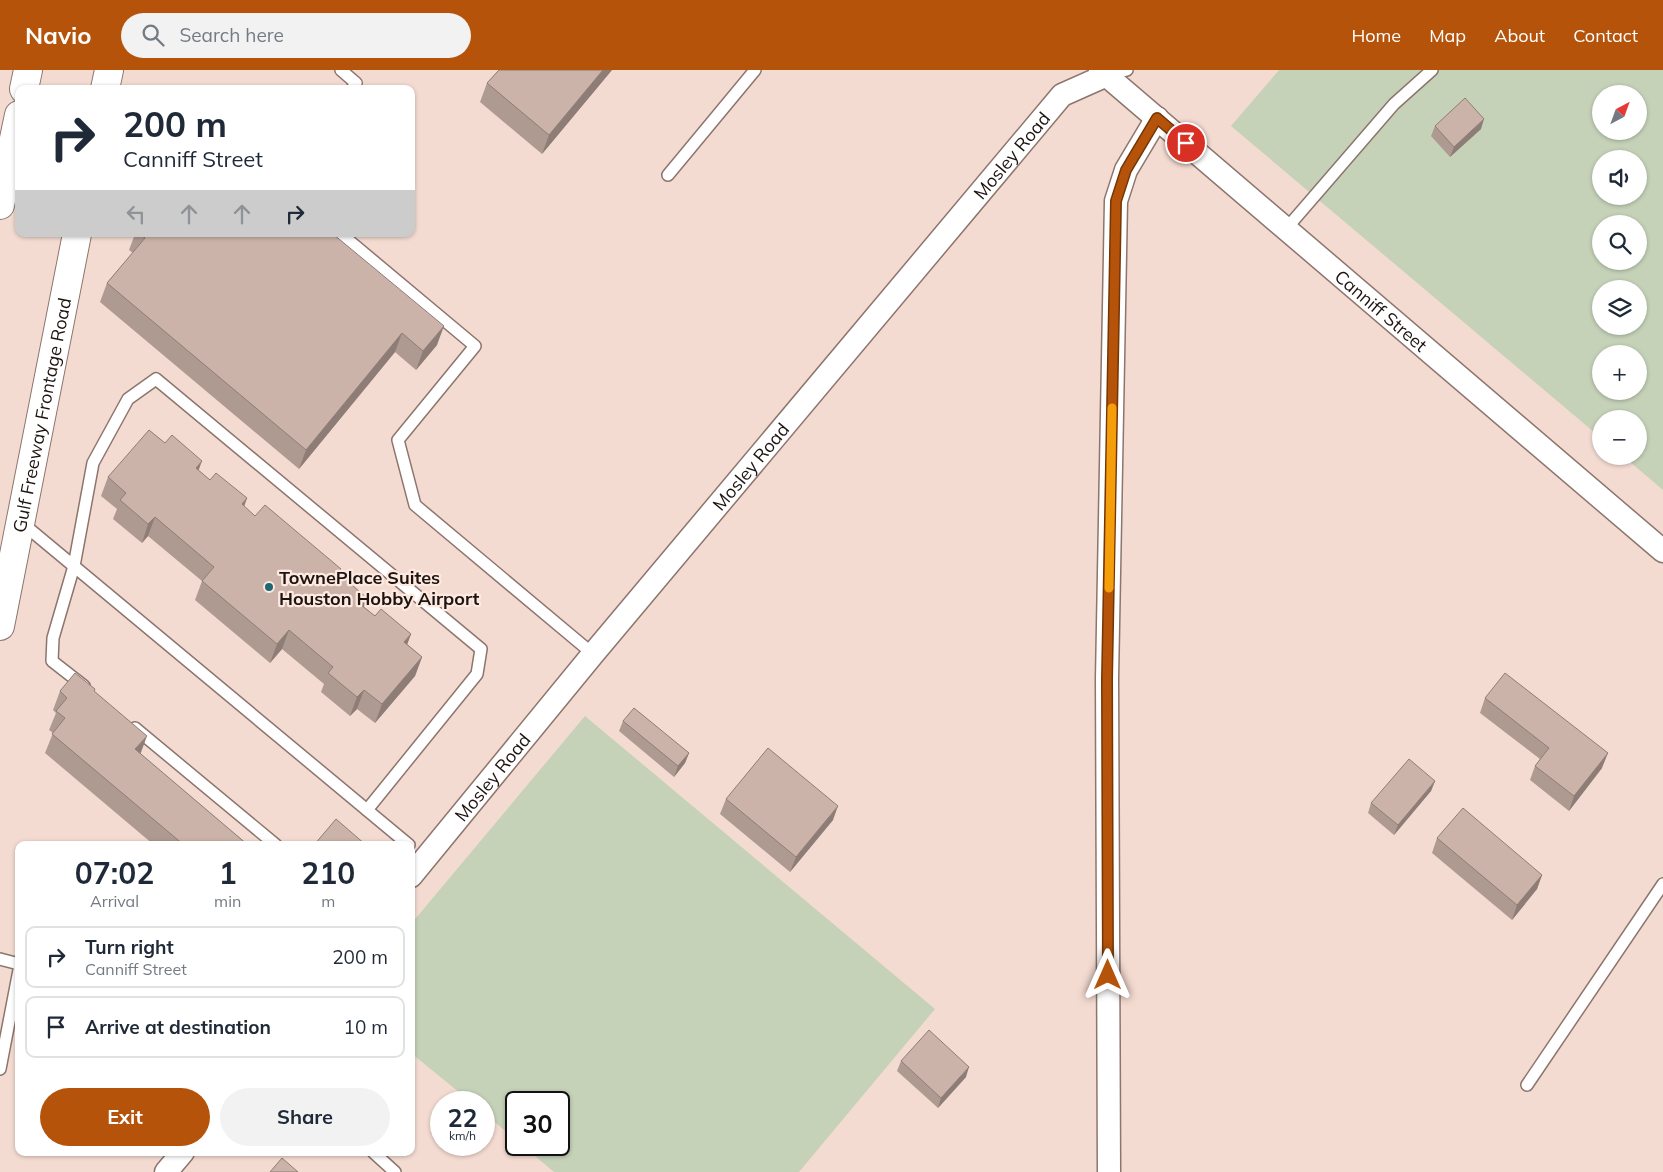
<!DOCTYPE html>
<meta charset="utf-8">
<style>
body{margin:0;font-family:Mulish,sans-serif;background:#f2f2f3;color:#1f2937;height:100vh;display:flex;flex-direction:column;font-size:19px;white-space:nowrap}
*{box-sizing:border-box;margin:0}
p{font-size:16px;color:#747a83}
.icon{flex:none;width:28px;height:28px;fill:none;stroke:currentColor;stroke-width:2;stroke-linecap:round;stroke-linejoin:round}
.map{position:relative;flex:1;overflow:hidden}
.panel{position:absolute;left:15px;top:771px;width:400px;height:315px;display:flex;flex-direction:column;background:#fff;border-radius:10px;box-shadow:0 1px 4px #0004}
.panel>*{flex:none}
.top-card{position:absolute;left:15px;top:15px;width:400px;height:152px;border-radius:10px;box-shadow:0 1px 4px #0004;background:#fff;color:#1f2937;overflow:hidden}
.needle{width:32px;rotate:41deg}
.fabs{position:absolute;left:1592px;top:15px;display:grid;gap:10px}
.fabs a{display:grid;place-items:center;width:55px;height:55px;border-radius:50%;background:#fff;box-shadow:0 1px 4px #0004;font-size:25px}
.speed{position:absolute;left:430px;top:1021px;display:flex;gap:10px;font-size:25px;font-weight:700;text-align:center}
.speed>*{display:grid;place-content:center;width:65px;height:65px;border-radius:50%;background:#fff;box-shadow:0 1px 4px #0004;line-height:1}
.speed small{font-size:12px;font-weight:400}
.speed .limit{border:2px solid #111;border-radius:8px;background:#fff;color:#111}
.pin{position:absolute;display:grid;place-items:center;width:42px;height:42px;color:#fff;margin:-21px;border:2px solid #fff;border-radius:50%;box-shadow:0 1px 5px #0007}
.me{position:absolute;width:55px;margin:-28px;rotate:0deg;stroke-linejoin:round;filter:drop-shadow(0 0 4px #0008)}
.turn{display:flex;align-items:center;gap:18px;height:105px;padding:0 25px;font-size:22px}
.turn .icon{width:65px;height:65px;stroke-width:2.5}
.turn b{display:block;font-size:35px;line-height:42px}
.lanes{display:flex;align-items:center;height:48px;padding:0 25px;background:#0003;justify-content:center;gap:25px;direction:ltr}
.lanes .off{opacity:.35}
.eta{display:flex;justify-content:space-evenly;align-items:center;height:85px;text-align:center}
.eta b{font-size:30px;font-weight:700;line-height:35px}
.cta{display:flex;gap:10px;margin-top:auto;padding:10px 25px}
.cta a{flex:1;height:58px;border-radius:30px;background:#b45309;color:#fff;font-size:20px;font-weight:700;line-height:58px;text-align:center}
.cta a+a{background:#f2f2f3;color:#1f2937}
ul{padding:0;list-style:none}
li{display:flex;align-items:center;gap:15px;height:62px;margin:0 10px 8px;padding:0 15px;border:2px solid #e0e1e3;border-radius:10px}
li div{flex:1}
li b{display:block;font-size:19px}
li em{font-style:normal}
header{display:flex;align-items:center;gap:30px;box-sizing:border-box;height:70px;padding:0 25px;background:#b45309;color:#fff}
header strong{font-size:24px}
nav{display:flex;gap:28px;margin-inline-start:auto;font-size:18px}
.search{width:350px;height:45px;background:#f2f2f3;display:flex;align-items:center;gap:12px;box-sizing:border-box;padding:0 18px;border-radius:28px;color:#747a83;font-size:19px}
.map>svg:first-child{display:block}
.green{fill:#c5d2b8;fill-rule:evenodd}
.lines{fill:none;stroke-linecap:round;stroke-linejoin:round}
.service-casing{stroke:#8c756d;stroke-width:14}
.minor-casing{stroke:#8c756d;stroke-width:25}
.secondary-casing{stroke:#8c756d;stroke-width:30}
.motorway-casing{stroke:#8c756d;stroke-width:30}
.service{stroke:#fff;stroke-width:11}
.minor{stroke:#fff;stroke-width:22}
.secondary{stroke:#fff;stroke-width:28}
.motorway{stroke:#fff;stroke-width:28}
.wall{fill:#af9a91}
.shaded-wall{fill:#8e7d76}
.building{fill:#cbb3a9;stroke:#8e7d76}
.route-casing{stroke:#753606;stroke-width:12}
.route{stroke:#b45309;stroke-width:9}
.slow{stroke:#f59e0b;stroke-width:9}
.poi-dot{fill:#1e6774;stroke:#fee9e1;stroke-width:2}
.labels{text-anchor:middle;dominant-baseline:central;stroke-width:4.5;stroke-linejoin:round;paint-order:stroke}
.street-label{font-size:18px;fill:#1d1411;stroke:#fee9e1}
.poi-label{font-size:18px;font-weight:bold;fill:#1d1411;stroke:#fee9e1;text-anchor:start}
</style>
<header>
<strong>Navio</strong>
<div class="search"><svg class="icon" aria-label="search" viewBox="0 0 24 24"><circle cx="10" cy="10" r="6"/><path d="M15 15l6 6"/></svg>Search here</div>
<nav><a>Home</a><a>Map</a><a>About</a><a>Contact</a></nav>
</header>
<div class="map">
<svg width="1663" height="1102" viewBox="0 0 1663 1102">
<rect width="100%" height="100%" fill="#f4dbd1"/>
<!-- green -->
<g class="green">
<path d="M 1279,0 L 1663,0 L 1663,420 L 1623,386 L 1639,386 L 1639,349 L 1601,349 L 1601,368 L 1231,56 ZM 1601,24 L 1639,24 L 1639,61 L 1601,61 ZM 1601,89 L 1639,89 L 1639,126 L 1601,126 ZM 1601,154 L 1639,154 L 1639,191 L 1601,191 ZM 1601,219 L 1639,219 L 1639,256 L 1601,256 ZM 1601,284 L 1639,284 L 1639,321 L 1601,321 Z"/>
<polygon points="585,646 935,939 799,1102 554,1102 522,1075 559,1075 559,1032 516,1032 516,1070 484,1043 484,1032 471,1032 411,983 411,854"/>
</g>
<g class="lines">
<defs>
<g id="service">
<polyline points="341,0 356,13 352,19"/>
<polyline points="1107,5 1127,0"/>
<polyline points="668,105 755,0"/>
<polyline points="1286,159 1394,34 1432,0"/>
<polyline points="341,164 475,276 398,370 415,435 593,584"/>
<polyline points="22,453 409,775"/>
<polyline points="84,616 52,591 53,568 74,496 93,393 128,329 156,309 481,579 477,604 367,740"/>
<polyline points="135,658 276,775"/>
<polyline points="0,889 19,894"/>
<polyline points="0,999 19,900"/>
<polyline points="1527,1015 1663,814"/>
<polyline points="373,1082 395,1102"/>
</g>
<g id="minor">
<path id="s1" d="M 1100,0 L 1663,481"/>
<path id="s2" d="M 411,806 L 593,584 L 1062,25 L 1107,5"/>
<polyline points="166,1102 183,1082"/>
<polyline points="1109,1102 1107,609 1116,131 1126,100 1157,48"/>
</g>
<g id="secondary">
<polyline points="105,19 109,0"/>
<path id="s3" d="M 0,556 L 77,164"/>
</g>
<g id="motorway">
<polyline points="24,19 28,0"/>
<polyline points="0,135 19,45"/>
</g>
</defs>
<!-- service casing -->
<use href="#service" class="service-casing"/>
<!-- minor casing -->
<use href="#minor" class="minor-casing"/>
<!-- secondary casing -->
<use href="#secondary" class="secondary-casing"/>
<!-- motorway casing -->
<use href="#motorway" class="motorway-casing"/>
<!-- service -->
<use href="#service" class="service"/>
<!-- minor -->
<use href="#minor" class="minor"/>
<!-- secondary -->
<use href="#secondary" class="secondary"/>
<!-- motorway -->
<use href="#motorway" class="motorway"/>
</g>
<!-- wall -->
<g class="wall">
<polygon points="499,0 612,0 542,84 480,32 487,13"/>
<polygon points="1435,56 1481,59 1450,87 1431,66"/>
<polygon points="135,164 333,164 437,275 416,300 395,282 299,399 100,232 107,213 133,183 129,180"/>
<polygon points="199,401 210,410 247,428 244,437 255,446 339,504 367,528 364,537 375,546 411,564 407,574 422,587 415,606 375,653 357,639 350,646 321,622 324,614 282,579 270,593 195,530 202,511 148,466 142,473 113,449 117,439 101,426 108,407"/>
<polygon points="95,619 94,621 140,684 248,775 154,775 45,683 53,663 49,660 56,643 53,640 60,621"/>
<polygon points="1485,628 1602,698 1569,741 1530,710 1535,696 1540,689 1480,643"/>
<polygon points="623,651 689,683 685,693 674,707 619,661"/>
<polygon points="1435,711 1431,721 1394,765 1368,743 1371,733"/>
<polygon points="726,729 833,750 790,802 720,744"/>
<polygon points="1437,768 1542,805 1537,819 1512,850 1432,783"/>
<polygon points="901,991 966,1007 938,1038 897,1001"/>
</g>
<!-- shaded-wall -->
<g class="shaded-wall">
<polygon points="603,0 612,0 542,84 549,65"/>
<polygon points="1484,49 1481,59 1450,87 1454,77"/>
<polygon points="444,256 437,275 416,300 423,281"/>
<polygon points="402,263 395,282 299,399 306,380"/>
<polygon points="202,391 195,410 196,398"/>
<polygon points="247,428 240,447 242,434"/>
<polygon points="155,447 148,466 142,473 148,454"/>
<polygon points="367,528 360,547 361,535"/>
<polygon points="289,560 282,579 270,593 277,574"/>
<polygon points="411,564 404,583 404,572"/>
<polygon points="422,587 415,606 375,653 382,634"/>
<polygon points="364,620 357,639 350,646 357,627"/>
<polygon points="147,666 140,685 135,679"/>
<polygon points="689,683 685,693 674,707 678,696"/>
<polygon points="1608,683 1602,698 1569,741 1574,726"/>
<polygon points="1435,711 1431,721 1394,765 1398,755"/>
<polygon points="838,736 833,750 790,802 796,787"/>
<polygon points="1542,805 1537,819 1512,850 1517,835"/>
<polygon points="969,997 966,1007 938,1038 941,1028"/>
</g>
<!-- building -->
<g class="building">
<polygon points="499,0 603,0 549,65 487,13"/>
<polygon points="1465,28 1484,49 1454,77 1435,56"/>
<polygon points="140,164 333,164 444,256 423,281 402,263 306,380 107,213 145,168"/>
<polygon points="149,360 165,373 172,365 202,391 196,398 210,410 216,403 247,428 242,434 255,446 265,435 341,499 338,503 367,528 361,535 375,546 381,539 411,564 404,572 422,587 382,634 364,620 357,627 328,603 333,597 289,560 277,574 202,511 214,497 155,447 148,454 120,430 126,423 108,407"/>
<polygon points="75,603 95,619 94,621 147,666 135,679 248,775 184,775 52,664 65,648 56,641 67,628 60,621"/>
<polygon points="1505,603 1608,683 1574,726 1535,696 1549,678 1485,628"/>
<polygon points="634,638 689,683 678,696 623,651"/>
<polygon points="768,678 838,736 796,787 726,729"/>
<polygon points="1409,689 1435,711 1398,755 1371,733"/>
<polygon points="1463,738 1542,805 1517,835 1437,768"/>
<polygon points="336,749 366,775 314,775"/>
<polygon points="929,960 969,997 941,1028 901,991"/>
<polygon points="282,1088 298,1102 270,1102"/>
</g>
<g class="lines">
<defs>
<polyline id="route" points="1108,905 1107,609 1116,131 1126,100 1157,48 1186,73"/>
</defs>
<!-- route casing -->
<use href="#route" class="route-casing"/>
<!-- route -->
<use href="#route" class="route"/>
<!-- slow -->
<polyline class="slow" points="1109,518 1112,338"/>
</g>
<!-- markers -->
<circle class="poi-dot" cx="269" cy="517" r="5"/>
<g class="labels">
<!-- street labels -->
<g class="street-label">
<text stroke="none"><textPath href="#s2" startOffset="938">Mosley Road</textPath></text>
<text stroke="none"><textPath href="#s1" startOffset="370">Canniff Street</textPath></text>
<text stroke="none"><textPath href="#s3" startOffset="215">Gulf Freeway Frontage Road</textPath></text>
<text stroke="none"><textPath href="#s2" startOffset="532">Mosley Road</textPath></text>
<text stroke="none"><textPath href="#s2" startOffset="128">Mosley Road</textPath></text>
</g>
<!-- poi labels -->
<g class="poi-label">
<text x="279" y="507">TownePlace Suites<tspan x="279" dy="21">Houston Hobby Airport</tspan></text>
</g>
</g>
</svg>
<div class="fabs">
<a><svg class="needle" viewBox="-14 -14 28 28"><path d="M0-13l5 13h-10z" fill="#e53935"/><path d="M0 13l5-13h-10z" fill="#747a83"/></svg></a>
<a><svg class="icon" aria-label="sound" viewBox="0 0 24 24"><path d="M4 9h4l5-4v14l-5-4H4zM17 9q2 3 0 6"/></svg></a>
<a><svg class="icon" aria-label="search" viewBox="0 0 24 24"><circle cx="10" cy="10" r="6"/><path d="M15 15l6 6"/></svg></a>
<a><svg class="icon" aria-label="layers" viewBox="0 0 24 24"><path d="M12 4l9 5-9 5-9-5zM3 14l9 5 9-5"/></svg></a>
<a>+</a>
<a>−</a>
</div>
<div class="speed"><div>22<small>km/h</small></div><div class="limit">30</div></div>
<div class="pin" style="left:1186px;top:73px;background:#d93025"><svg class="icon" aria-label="arrive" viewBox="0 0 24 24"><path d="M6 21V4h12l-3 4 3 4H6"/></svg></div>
<svg class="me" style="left:1108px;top:905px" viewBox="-20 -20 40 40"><path d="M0-17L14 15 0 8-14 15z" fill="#b45309" stroke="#fff" stroke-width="4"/></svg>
<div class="top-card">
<div class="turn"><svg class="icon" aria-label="right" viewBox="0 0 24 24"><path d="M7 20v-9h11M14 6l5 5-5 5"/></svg><div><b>200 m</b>Canniff Street</div></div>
<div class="lanes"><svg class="icon off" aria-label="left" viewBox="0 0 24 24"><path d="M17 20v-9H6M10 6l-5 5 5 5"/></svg><svg class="icon off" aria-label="ahead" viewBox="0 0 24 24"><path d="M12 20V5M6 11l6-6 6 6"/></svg><svg class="icon off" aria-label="ahead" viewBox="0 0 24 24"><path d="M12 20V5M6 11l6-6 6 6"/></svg><svg class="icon" aria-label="right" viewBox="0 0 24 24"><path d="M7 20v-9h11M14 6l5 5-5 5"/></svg></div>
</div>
<section class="panel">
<div class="eta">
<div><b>07:02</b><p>Arrival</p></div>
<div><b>1</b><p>min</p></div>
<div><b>210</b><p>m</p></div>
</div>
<ul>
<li><svg class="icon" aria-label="right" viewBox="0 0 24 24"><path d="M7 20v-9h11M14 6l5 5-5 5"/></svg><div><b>Turn right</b><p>Canniff Street</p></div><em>200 m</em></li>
<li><svg class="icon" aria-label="arrive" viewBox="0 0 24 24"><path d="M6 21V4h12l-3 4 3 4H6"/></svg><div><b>Arrive at destination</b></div><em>10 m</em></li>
</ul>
<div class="cta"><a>Exit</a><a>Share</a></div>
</section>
</div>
